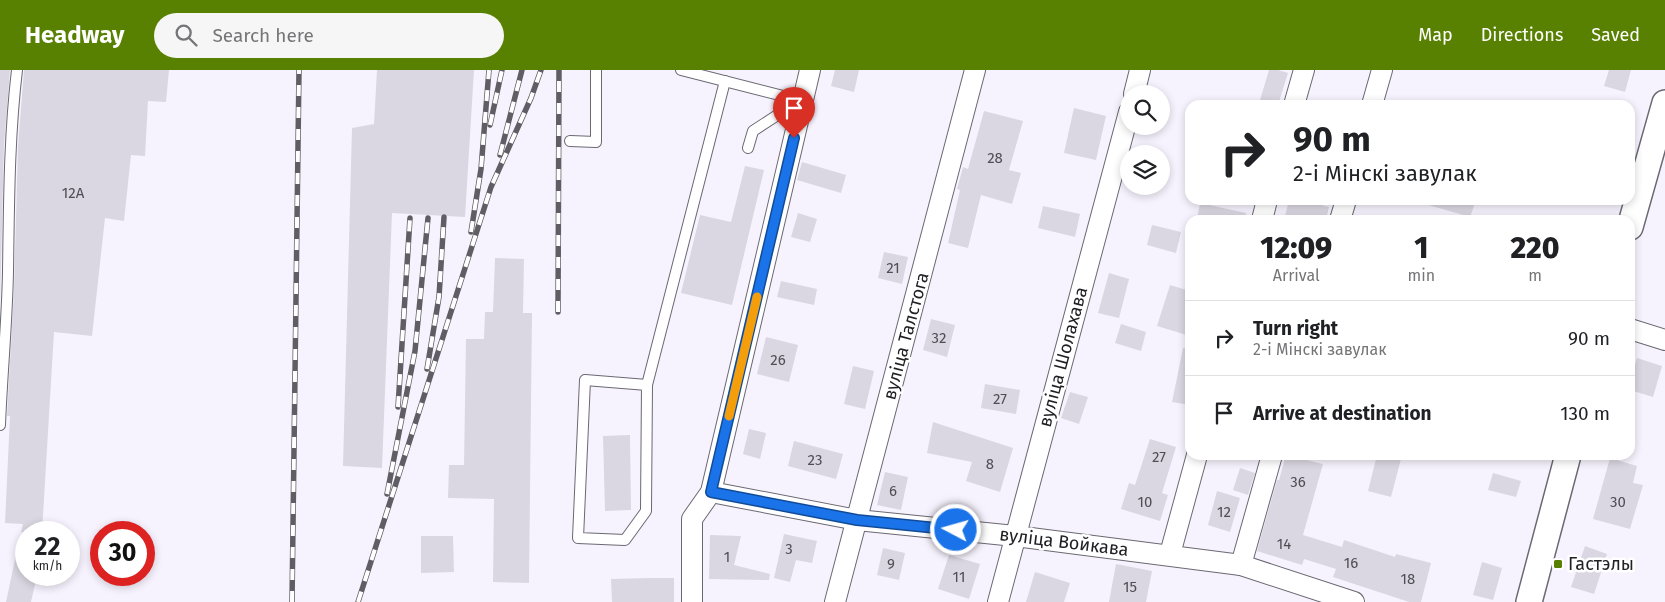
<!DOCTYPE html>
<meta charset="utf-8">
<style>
body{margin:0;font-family:"Fira Sans",sans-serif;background:#f6f6f6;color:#202124;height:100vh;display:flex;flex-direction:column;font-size:19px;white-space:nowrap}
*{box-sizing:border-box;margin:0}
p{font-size:16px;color:#757577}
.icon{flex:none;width:28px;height:28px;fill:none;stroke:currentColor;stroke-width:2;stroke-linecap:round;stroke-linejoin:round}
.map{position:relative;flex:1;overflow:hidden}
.sheet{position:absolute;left:1185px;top:145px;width:450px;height:245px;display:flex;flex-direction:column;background:#fff;border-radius:15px;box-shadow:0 2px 8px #0003}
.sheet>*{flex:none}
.banner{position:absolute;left:1185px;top:30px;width:450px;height:105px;border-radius:15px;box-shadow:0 2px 8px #0003;background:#fff;color:#202124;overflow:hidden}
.tools{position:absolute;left:1120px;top:15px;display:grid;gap:10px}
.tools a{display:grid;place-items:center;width:50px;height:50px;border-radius:50%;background:#fff;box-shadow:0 2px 8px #0003;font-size:25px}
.speed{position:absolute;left:15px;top:451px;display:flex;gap:10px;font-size:25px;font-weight:700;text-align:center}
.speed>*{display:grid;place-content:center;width:65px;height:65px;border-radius:50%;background:#fff;box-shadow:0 2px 8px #0003;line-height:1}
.speed small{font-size:12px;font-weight:400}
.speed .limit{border:8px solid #d22;background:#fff;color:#111}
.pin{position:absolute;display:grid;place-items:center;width:42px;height:42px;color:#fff;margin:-51px -21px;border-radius:50% 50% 50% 0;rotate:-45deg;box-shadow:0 0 5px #0007}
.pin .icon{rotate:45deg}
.me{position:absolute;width:55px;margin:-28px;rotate:276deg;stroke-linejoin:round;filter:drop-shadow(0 0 4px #0008)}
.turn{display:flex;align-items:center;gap:18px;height:105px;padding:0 25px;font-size:22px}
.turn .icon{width:65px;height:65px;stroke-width:2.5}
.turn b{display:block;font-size:35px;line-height:42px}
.eta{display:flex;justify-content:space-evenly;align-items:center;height:85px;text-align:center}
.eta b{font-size:30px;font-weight:800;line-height:35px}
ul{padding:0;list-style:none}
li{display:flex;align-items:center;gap:15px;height:75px;padding:0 25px;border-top:1px solid #e0e0e0}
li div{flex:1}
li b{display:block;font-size:19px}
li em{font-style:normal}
header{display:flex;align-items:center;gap:30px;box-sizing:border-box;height:70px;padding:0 25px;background:#588001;color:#fff}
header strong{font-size:24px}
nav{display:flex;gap:28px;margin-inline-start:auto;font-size:18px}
.search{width:350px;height:45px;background:#f6f6f6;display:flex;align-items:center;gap:12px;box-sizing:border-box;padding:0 18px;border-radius:28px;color:#757577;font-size:19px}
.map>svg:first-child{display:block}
.building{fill:#dad7e2}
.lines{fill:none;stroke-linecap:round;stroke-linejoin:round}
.service-casing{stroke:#6b6872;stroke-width:12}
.minor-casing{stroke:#6b6872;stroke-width:22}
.tertiary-casing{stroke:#6b6872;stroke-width:28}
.service{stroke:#fff;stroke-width:10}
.minor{stroke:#fff;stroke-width:20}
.tertiary{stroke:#fff;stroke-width:25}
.rail-casing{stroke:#605e64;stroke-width:5.5}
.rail{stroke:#fff;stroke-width:4;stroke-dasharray:11;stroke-linecap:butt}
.route-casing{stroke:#114b97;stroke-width:12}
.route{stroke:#1a73e8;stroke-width:9}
.slow{stroke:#f59e0b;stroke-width:9}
.poi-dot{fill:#588001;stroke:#fff;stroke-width:2}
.labels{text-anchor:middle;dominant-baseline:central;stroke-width:5;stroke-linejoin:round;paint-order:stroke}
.number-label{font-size:15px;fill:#4f4e54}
.street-label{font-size:18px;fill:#212024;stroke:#fff}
.poi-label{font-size:18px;fill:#212024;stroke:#fff;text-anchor:start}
</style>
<header>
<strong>Headway</strong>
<div class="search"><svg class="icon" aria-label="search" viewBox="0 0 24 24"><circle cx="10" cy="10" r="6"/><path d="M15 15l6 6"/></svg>Search here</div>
<nav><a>Map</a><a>Directions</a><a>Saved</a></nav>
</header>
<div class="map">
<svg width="1665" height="532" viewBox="0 0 1665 532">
<rect width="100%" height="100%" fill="#f7f3fe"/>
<!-- building -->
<g class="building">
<polygon points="0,0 10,0 4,75 0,234"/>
<polygon points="24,0 169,0 166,32 148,31 145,86 131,85 124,151 105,148 92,266 54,262 42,462 21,462 23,454 5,453 10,346 7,346 14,221 18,76"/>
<polygon points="377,0 474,0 465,147 392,143 382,398 343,396 352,58 374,54"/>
<polygon points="835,0 859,0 854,22 831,16"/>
<polygon points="1269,0 1278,0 1288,3 1278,35 1260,30"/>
<polygon points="1609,0 1631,0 1625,22 1604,16"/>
<polygon points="1074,38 1106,46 1096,90 1064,83"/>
<polygon points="984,41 1023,51 1009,100 1021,103 1012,134 981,125 968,178 948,173 960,120 957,119 963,97 968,99"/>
<polygon points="802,92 846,105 841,123 797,110"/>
<polygon points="745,96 764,100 732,235 681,223 700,145 731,152"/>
<polygon points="1289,130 1303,130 1329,137 1326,150 1284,150"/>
<polygon points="1426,130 1476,130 1470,147 1425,134"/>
<polygon points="1200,133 1246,143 1245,150 1197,150"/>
<polygon points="1043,136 1080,144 1075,167 1038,158"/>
<polygon points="798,143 817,149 810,172 791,167"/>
<polygon points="1152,155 1181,162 1176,183 1147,175"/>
<polygon points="884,182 908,187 902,214 878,208"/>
<polygon points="495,188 524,189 523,243 532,243 529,513 493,512 494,429 448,428 449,395 464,395 466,269 484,269 485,242 493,242"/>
<polygon points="1109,203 1129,209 1119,248 1098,243"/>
<polygon points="781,211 817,219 814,235 777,227"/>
<polygon points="1170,215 1190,221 1190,266 1157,256"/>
<polygon points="931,249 955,255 947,287 923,280"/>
<polygon points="1121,254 1146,262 1141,281 1115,273"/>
<polygon points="766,267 798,275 789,312 757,304"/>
<polygon points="1183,278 1190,279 1190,335 1172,332"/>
<polygon points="1637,288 1662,296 1653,327 1630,320 1630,310"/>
<polygon points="853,296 874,301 865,339 844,334"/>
<polygon points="985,314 1020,320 1016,344 981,338"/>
<polygon points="1070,322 1088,327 1079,354 1061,348"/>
<polygon points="933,352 1013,378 1000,422 966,411 972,392 927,383"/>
<polygon points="749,359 766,363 760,389 743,384"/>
<polygon points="630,365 631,440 605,441 603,366"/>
<polygon points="1150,369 1176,377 1162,423 1168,425 1160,451 1121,439 1129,413 1135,415"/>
<polygon points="794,371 843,384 836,409 788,396"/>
<polygon points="1286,385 1323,394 1303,465 1342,477 1344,470 1395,487 1396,484 1431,493 1421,532 1409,532 1333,507 1336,499 1304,489 1302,495 1257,481 1277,410 1279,410"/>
<polygon points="1377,385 1402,385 1391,427 1368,421"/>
<polygon points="1610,388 1637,396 1633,413 1643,415 1630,459 1593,449"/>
<polygon points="1240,398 1255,403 1248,425 1233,420"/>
<polygon points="885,402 908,407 901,440 877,435"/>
<polygon points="1493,403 1521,411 1516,427 1488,420"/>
<polygon points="1217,421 1240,428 1230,462 1208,455"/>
<polygon points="784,464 817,471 812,493 796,490 790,512 774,508"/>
<polygon points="710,465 741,466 734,495 770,504 769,510 709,509"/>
<polygon points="421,466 453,466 454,502 421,503"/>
<polygon points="19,471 26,471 26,505 37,505 31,532 6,532"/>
<polygon points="1585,476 1607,484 1594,524 1571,517"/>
<polygon points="883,478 905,483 899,510 877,505"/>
<polygon points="949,485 980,494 969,529 938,519"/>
<polygon points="1482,492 1502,498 1493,530 1473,525"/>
<polygon points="1116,494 1152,501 1146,532 1109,532"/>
<polygon points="1035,502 1070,513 1064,532 1026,532"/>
<polygon points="650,508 674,508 674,532 612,532 611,509"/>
</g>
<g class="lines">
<defs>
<g id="service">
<polyline points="681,0 803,31"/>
<polyline points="570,71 596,72 596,0"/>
<polyline points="748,78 753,61 779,44 794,29"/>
<polyline points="647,315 585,310 578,468 625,470 646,441 647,315 725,11"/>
<path d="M 0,355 C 2,304 7,253 8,202 C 9,135 9,67 17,0"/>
</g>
<g id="minor">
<polyline points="1134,24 1140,0"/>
<polyline points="1294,35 1304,0"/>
<polyline points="1372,35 1382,0"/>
<polyline points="1262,150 1267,130"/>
<polyline points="1340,150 1346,130"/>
<polyline points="1630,259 1665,270"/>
<polyline points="711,422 857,450 1015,466 1241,495 1354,532"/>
<polyline points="1170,484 1197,385"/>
<polyline points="1241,495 1272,385"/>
<polyline points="692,532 692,449 711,422 810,0"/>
<polyline points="835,532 975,0"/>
<polyline points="998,532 1129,42"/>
</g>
<g id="tertiary">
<polyline points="1630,157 1665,33"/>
<polyline points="1529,532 1568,385"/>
</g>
</defs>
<!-- service casing -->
<use href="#service" class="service-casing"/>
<!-- minor casing -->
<use href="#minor" class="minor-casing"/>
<!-- tertiary casing -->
<use href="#tertiary" class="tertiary-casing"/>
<!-- service -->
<use href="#service" class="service"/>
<!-- minor -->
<use href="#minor" class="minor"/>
<!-- tertiary -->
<use href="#tertiary" class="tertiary"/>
<defs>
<g id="rail">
<polyline points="490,55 502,0"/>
<polyline points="500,85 522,0"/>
<polyline points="471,162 481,99 489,0"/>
<polyline points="558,242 559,0"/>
<polyline points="427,299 439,227 444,147"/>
<polyline points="398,337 410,148"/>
<polyline points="387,424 415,281 428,148"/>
<polyline points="292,532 299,0"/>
<polyline points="358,532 491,117 531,28 541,0"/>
</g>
</defs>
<!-- rail casing -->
<use href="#rail" class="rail-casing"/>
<!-- rail -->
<use href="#rail" class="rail"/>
</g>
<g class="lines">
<defs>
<polyline id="route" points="794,68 711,422 857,450 956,460"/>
</defs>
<!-- route casing -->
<use href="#route" class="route-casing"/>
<!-- route -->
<use href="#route" class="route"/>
<!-- slow -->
<polyline class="slow" points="729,346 757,227"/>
</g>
<!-- markers -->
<rect class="poi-dot" x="1553" y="489" width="10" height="10" rx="2.5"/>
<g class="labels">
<!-- number labels -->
<g class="number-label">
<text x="995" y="88">28</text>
<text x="73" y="123">12А</text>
<text x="893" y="198">21</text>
<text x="939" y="268">32</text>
<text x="778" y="290">26</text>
<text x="1000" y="329">27</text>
<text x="1159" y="387">27</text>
<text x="815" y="390">23</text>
<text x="990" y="394">8</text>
<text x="1298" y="412">36</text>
<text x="893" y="421">6</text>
<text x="1145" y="432">10</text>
<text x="1618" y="432">30</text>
<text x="1224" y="442">12</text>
<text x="1284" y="474">14</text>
<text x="789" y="479">3</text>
<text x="727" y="487">1</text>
<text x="1351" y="493">16</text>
<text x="891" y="494">9</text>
<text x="959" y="507">11</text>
<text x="1408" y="509">18</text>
<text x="1130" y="517">15</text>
</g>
<!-- street labels -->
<g class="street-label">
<text transform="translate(906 266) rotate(-75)">вуліца Талстога</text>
<text transform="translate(1063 287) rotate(-75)">вуліца Шолахава</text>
<text transform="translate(1064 472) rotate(7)">вуліца Войкава</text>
</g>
<!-- poi labels -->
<g class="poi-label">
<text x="1568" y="494">Гастэлы</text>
</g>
</g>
</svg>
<div class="tools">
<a><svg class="icon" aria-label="search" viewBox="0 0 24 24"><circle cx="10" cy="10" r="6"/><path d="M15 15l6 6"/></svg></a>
<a><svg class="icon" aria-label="layers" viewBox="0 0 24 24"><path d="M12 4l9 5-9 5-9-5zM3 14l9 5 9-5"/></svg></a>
</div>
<div class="speed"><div>22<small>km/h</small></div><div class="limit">30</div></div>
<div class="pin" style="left:794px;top:68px;background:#d93025"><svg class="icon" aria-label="arrive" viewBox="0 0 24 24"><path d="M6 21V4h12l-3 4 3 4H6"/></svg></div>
<svg class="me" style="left:956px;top:460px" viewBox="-20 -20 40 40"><circle r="17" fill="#1a73e8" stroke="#fff" stroke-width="3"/><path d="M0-11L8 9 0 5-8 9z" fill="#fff"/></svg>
<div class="banner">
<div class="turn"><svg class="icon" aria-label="right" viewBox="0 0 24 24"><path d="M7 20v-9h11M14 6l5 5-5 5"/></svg><div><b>90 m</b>2-і Мінскі завулак</div></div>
</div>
<section class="sheet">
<div class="eta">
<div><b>12:09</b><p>Arrival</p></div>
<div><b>1</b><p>min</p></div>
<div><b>220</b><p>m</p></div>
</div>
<ul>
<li><svg class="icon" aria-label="right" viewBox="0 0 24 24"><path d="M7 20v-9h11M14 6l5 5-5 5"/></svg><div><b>Turn right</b><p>2-і Мінскі завулак</p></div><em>90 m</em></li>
<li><svg class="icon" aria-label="arrive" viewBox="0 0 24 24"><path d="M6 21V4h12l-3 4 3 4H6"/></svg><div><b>Arrive at destination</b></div><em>130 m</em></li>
</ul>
</section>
</div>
